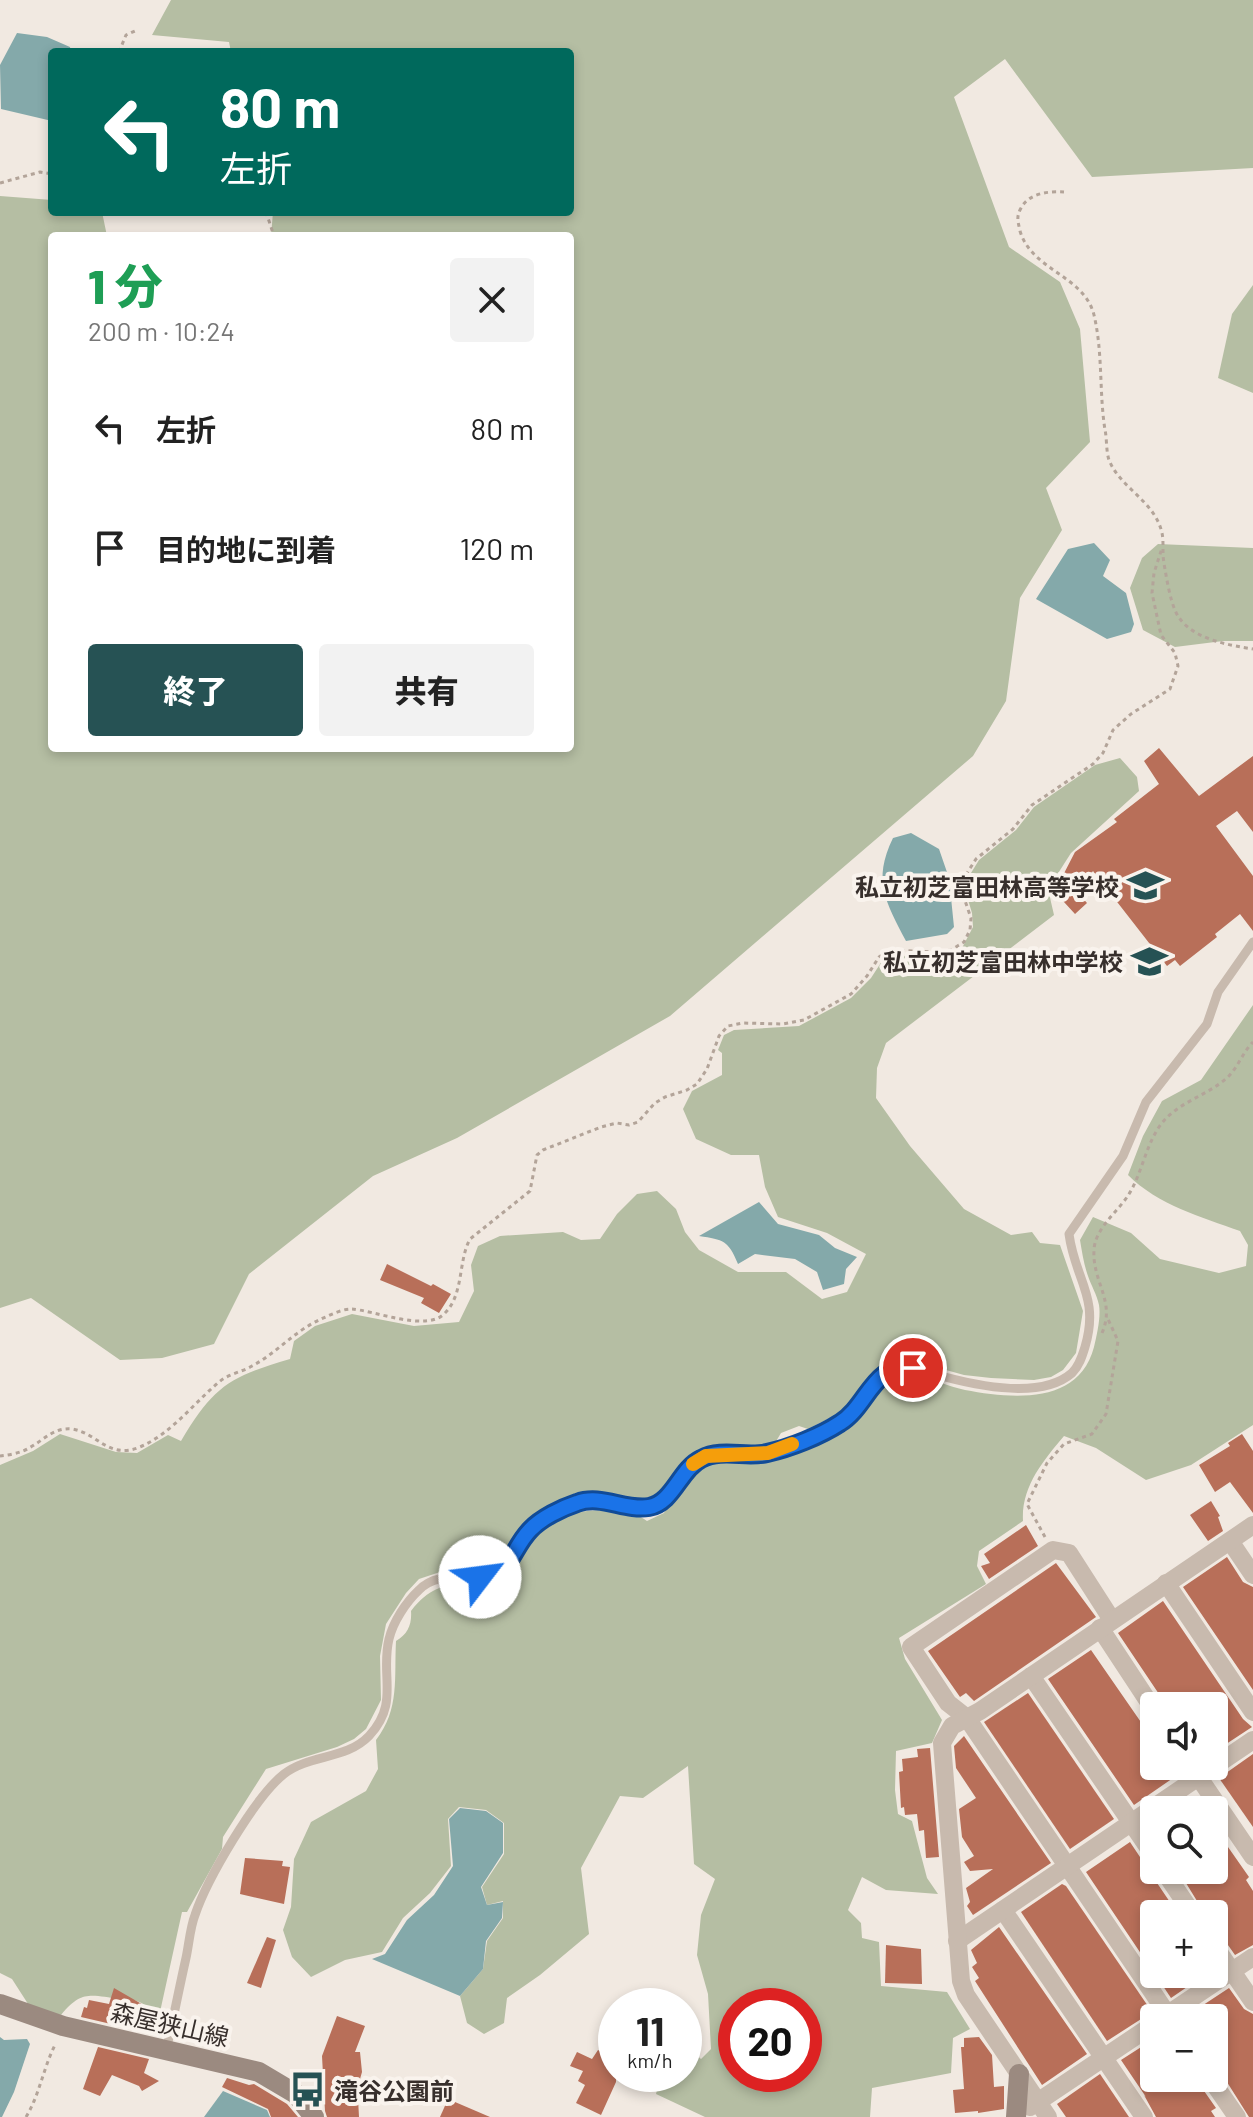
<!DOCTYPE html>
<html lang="ja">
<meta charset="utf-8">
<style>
body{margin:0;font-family:Barlow,"Noto Sans JP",sans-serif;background:#f2f2f2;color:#222;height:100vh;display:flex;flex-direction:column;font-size:30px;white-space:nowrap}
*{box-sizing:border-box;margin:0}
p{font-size:26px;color:#767676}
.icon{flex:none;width:44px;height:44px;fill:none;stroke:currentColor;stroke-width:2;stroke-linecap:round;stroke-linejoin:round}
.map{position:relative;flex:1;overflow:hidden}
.sheet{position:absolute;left:48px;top:232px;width:526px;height:520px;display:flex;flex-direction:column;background:#fff;border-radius:8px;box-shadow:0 4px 12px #0003}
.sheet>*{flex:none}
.banner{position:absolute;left:48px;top:48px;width:526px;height:168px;border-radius:8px;box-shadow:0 4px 12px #0003;background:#00695c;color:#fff;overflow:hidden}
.tools{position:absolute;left:1140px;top:1692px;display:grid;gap:16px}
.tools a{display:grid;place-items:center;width:88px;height:88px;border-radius:8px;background:#fff;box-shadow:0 4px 12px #0003;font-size:40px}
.speed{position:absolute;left:598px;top:1988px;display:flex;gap:16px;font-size:40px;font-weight:700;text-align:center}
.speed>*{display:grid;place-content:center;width:104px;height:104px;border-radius:50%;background:#fff;box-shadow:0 4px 12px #0003;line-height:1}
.speed small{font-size:20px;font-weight:400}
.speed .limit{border:12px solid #d22;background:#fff;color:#111}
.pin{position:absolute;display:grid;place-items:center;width:68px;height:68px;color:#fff;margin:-34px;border:4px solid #fff;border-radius:50%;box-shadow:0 2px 8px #0007}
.me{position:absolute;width:88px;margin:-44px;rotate:60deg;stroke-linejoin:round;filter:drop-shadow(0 0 6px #0008)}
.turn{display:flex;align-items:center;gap:28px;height:168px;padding:0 40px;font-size:36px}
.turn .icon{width:104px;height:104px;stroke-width:2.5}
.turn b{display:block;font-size:56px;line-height:68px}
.round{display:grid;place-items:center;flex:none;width:84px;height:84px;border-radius:8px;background:#f2f2f2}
.summary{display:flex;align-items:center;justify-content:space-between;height:136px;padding:0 40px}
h1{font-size:48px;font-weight:800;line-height:60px;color:#1e9e55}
.cta{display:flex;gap:16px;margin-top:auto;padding:16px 40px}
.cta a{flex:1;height:92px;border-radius:8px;background:#265254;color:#fff;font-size:32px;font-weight:800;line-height:92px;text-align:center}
.cta a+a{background:#f2f2f2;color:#222}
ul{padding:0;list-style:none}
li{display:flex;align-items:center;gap:24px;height:120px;padding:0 40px}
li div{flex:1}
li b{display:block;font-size:30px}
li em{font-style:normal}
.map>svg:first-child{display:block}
.green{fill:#b5bea3;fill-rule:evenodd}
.water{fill:#84a9aa}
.building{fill:#b86f59}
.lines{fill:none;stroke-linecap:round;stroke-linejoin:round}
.path{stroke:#b3a499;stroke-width:3;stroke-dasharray:4 4;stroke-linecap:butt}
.lane{stroke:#c8baae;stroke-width:9}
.street{stroke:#c8baae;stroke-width:18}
.secondary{stroke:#9b8a80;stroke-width:20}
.route-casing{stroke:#114b97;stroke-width:20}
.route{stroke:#1a73e8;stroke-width:14}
.slow{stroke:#f59e0b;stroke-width:14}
.labels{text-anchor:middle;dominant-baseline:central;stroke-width:8;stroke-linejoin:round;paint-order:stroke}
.poi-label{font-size:24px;font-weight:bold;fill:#372f2c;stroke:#f9f3ed;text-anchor:end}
.street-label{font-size:24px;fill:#372f2c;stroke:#f9f3ed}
</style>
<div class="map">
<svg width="1253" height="2117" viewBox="0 0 1253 2117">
<rect width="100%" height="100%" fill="#f1e9e1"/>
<!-- green -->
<g class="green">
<polygon points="171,0 1253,0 1253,168 1092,177 1005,59 954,97 1009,247 1060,282 1080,329 1090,442 1046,488 1062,530 1020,598 1006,701 973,756 670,1016 457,1138 373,1176 249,1274 214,1344 162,1358 120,1360 31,1298 0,1308 0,196 52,200 52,212 102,212 107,236 52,236 52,748 570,748 570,236 271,236 273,212 570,212 570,52 231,52 229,42 152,35"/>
<polygon points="1253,285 1253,393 1218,378 1232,314"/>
<polygon points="1158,544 1253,548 1253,641 1223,641 1175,647 1143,630 1130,588 1142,558"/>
<path d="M 1120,758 L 1137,777 L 1139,791 L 1071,853 L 1048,889 L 1054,915 L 886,1043 L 877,1068 L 876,1098 L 910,1146 L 964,1209 L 1011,1235 L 1032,1232 L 1040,1243 L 1060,1245 L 1083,1311 L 1076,1353 L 1063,1370 L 1051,1377 L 1034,1380 L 991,1378 L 964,1375 L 910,1360 L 894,1361 L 870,1376 L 844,1411 L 808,1429 L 799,1426 L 781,1433 L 775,1443 L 755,1447 L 713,1448 L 696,1453 L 683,1463 L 657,1494 L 648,1498 L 641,1500 L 599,1494 L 570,1497 L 528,1521 L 498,1562 L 477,1570 L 440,1572 L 419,1579 L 406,1593 L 386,1624 L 380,1656 L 381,1700 L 366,1729 L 354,1739 L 337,1747 L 266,1769 L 223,1837 L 222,1849 L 187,1912 L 182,1912 L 158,2021 L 140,2016 L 145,2005 C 133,1998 133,2001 120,1999 C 92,1996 82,1989 61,2015 L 30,2007 L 12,1979 L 0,1973 L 0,1465 L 33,1451 L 60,1434 L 116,1452 L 137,1453 L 168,1435 L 181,1441 C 214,1386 229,1377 290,1359 L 294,1341 L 315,1326 L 352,1314 L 414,1326 L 459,1322 L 474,1291 L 471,1265 L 478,1246 L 500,1236 L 563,1232 L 581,1240 L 600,1239 L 617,1214 L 637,1194 L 657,1191 L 676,1209 L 685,1232 L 699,1250 L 738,1272 L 786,1272 L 822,1299 L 847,1292 L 866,1254 L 827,1233 L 778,1217 L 765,1187 L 759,1155 L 731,1155 L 696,1139 L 683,1109 L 692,1091 L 722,1075 L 722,1053 L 718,1050 L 724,1035 L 734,1030 L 799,1026 L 851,998 L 871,978 L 884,958 L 895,955 L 916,957 L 962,948 L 973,927 L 972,913 L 966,893 L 971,873 L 979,860 L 1016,830 L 1034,807 L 1095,765 Z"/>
<path d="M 1253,1005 L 1253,1425 L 1191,1465 L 1146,1480 L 1096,1448 L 1064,1436 C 1043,1461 1021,1487 1023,1521 L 979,1551 L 977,1566 L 986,1584 L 899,1638 L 905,1659 L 942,1720 L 932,1743 L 896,1751 L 895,1790 L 898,1814 L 912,1821 L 927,1878 L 938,1894 L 886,1890 L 862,1877 L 848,1910 L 861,1923 L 862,1938 L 879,1942 L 881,1986 L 947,1992 L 970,2029 L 953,2038 L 951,2073 L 872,2088 L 870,2117 L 705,2117 L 656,2094 L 661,2074 L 684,2074 L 684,2044 L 701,2059 L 711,2049 L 708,1994 L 697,1955 L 701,1915 L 715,1879 L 694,1864 L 688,1766 L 643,1798 L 620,1796 L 581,1868 L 589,1934 L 540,1975 L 507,1998 L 504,2023 L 484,2034 L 467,2023 L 460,1996 L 483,1969 L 487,1941 L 503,1918 L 503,1901 L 487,1905 L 482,1887 L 504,1854 L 504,1823 L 486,1810 L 459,1807 L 448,1819 L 451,1866 L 430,1893 L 403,1918 L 382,1952 L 345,1960 L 311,1977 L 292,1957 L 283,1930 L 291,1907 L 294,1859 L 311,1822 L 366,1791 L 378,1769 L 376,1740 C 400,1709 394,1678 396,1641 C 408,1634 412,1624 411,1611 C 446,1566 469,1599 505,1577 C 521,1567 526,1546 539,1534 C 563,1512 588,1507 619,1512 C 630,1514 638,1514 647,1521 L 664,1513 L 667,1506 C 677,1494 687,1478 699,1469 C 718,1455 749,1465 771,1460 C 792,1455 814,1445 833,1436 C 860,1423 877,1380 900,1376 C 921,1373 945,1386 965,1390 C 1013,1399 1079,1405 1094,1347 C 1097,1334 1101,1317 1099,1305 C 1097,1295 1091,1285 1088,1276 C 1084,1265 1082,1252 1080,1240 L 1093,1217 L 1131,1233 L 1160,1259 L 1219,1273 L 1246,1266 L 1248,1245 L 1240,1231 C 1201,1217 1158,1205 1128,1175 L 1143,1136 L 1162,1101 L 1201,1080 ZM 736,2006 L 804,2006 L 804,2074 L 736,2074 Z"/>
</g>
<!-- water -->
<g class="water">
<polygon points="17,33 47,37 70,47 71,52 52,52 52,121 1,109 0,65"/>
<polygon points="1094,543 1110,560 1103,576 1126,593 1134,624 1131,632 1107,639 1036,599 1068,549"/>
<path d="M 911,833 L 939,849 L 949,878 L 954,927 L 947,934 L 906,941 C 886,902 872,881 893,838 Z"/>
<path d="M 759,1202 L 778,1224 L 819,1235 L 835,1248 L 857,1257 L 846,1269 L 844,1284 L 823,1290 L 817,1272 L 795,1259 L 755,1254 L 738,1264 C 728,1240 724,1240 699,1236 Z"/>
<polygon points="460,1808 486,1811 503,1823 503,1853 481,1887 487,1905 503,1902 502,1918 486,1941 483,1969 460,1996 372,1959 385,1954 407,1920 434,1895 453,1866 449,1819"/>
<polygon points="0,2037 4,2040 27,2039 30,2044 14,2092 2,2117 0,2117"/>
<polygon points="223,2091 267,2110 270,2117 204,2117"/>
</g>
<!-- building -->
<g class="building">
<polygon points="1159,748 1199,796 1253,756 1253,832 1237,811 1216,826 1253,876 1253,931 1240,914 1215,934 1217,937 1180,966 1175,960 1167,966 1093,871 1077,892 1087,903 1075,914 1053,890 1058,885 1075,852 1117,822 1114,819 1159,784 1144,761"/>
<polygon points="387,1264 431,1286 433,1284 451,1294 439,1313 421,1303 424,1298 380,1280"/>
<polygon points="1242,1434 1253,1451 1253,1513 1230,1482 1215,1492 1199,1465 1230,1446 1228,1443"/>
<polygon points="1211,1501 1220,1516 1218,1517 1223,1531 1208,1541 1190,1515"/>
<polygon points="1026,1525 1038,1546 989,1579 981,1566 990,1563 984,1554"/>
<polygon points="1227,1557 1243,1582 1253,1587 1253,1690 1183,1587"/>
<polygon points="1056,1563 1096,1617 974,1701 966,1693 960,1697 928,1651"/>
<polygon points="1163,1601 1243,1719 1252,1727 1214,1752 1214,1706 1167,1706 1118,1633"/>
<polygon points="1091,1650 1154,1741 1154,1766 1169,1766 1176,1776 1134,1805 1048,1679"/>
<polygon points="1028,1693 1114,1819 1070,1849 984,1722"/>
<polygon points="964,1736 1051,1863 973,1915 967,1906 970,1902 966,1888 993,1869 970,1871 964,1862 974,1856 962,1837 959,1809 976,1798 956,1768 954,1746"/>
<polygon points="930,1748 939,1857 926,1858 924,1830 919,1831 917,1814 905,1815 904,1807 901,1808 899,1772 903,1771 902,1759 918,1757 917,1749"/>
<polygon points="1253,1754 1253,1827 1219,1778"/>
<polygon points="1214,1827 1249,1877 1246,1880 1253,1891 1253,1945 1235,1955 1223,1938 1214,1933 1214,1914 1205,1914 1178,1870 1214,1870"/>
<polygon points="1130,1842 1144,1863 1152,1867 1153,1877 1178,1914 1154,1914 1154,1973 1086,1872"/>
<polygon points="245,1858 283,1861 282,1866 290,1867 284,1904 240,1894"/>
<polygon points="1062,1884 1066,1886 1152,2012 1107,2041 1021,1912"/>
<polygon points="999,1927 1087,2054 1042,2085 975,1981 979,1978 972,1967 977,1963 971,1950"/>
<polygon points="267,1937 276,1940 261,1988 247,1983"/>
<polygon points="886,1945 921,1949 922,1984 885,1983"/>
<polygon points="1155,1974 1206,1974 1171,1998"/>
<polygon points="114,1988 159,2014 154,2034 81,2017 84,2007 87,2008 89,2000 109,2004"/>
<polygon points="1229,1988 1244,2009 1253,2014 1253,2117 1249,2117 1220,2071 1214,2067 1214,2018 1185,2017"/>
<polygon points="337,2016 365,2026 355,2052 360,2052 362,2072 360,2079 357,2079 359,2117 327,2117 325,2111 322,2056"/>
<polygon points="979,2037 992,2055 994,2087 1004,2086 1004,2109 978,2113 978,2111 955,2113 953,2090 964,2089 961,2047 964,2047 964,2038"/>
<polygon points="1149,2042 1154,2049 1154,2078 1195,2078 1216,2108 1211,2111 1215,2117 1156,2117 1144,2095 1146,2097 1121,2060"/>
<polygon points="98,2047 149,2059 144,2073 159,2081 142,2091 139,2086 112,2075 100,2096 83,2089"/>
<polygon points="598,2050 616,2059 616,2082 601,2115 576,2103 585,2085 578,2081 583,2071 570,2066 577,2052 592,2059"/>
<polygon points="1100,2074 1129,2117 1066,2117 1057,2104"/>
<polygon points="227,2078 249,2085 254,2084 287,2104 298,2117 271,2117 268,2109 222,2087"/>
<polygon points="448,2099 490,2117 440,2117"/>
</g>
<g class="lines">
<!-- path -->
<g class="path">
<polyline points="119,52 126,35 137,30"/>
<polyline points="0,183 40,172 52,174"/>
<path d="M 1064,192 C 1049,191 1029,193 1021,208 C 1016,217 1018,221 1020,231 C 1032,271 1084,275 1094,315 C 1103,353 1099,392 1105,430 C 1107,439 1106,451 1109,460 C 1120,488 1155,501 1162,533 C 1164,542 1162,553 1164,563 C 1166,576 1170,599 1175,610 C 1186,638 1227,645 1253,649"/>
<polyline points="266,212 274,236"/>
<path d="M 1102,1333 C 1116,1301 1092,1282 1094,1250 C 1095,1228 1118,1212 1129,1194 C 1142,1173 1145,1148 1159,1127 C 1176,1102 1206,1097 1228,1077 C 1238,1067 1243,1052 1253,1042"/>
<path d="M 0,1456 C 9,1455 21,1453 29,1448 C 44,1440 54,1427 72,1429 C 98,1433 108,1460 140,1447 C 172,1433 193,1404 219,1382 C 228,1374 242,1372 252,1366 C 280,1351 295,1329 328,1316 C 334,1313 344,1309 351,1309 C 374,1310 427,1333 445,1313 C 464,1294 458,1261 470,1239 L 530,1191 L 537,1155 L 543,1150 L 601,1127 L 617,1123 L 629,1125 L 638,1122 L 655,1103 L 665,1097 L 687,1090 L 697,1084 L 707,1069 L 719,1036 L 728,1026 L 743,1023 L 783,1024 L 804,1020 L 851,994 L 867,976 L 879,957 L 890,950 L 936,952 L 951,950 L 964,942 L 970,930 L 971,918 L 963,895 L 964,884 L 967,873 L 976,859 L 1013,829 L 1032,805 L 1093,764 L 1103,753 L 1113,730 L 1131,714 L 1170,689 L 1178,666 L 1175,653 L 1161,635 L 1152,593 L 1154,573 L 1162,548"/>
<polyline points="1045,1537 1027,1504 1047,1463 1064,1444 1092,1434 1106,1414 1118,1341 1108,1319"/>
<path d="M 26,2117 C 40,2094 43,2068 56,2043"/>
</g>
<!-- lane -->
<path class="lane" d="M 166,2051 C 173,2020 179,1989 186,1958 C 189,1944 190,1928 195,1915 C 207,1879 255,1797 284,1774 C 310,1754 346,1760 369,1736 C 400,1703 380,1676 389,1639 C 393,1622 406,1602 419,1590 C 440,1568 471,1584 495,1573 C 514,1565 517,1542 531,1529 C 542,1517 567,1504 582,1501 C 605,1497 632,1514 654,1506 C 675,1498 680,1470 700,1459 C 719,1448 744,1456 764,1453 C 785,1450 821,1435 839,1424 C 862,1410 868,1377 895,1368 C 910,1363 930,1373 945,1377 C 979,1386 1042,1399 1072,1373 C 1079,1366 1082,1357 1085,1347 C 1100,1297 1075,1280 1069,1234 L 1123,1156 L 1146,1102 L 1207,1024 L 1218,992 L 1253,942"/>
<!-- street -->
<g class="street">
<polyline points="1230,1541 1253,1575"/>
<polyline points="1166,1583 1253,1712"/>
<polyline points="1112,1620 1069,1553 1053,1550 911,1647 948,1703 967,1718 1170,2018"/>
<polyline points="1100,1628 1154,1710"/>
<polyline points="1031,1676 1154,1856"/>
<polyline points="1191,1766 1253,1857"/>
<polyline points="1163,1870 1193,1914"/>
<polyline points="1003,1910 1144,2117"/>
<polyline points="957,1941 1253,1740"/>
<polyline points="1214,1945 1253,2002"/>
<polyline points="1162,2018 1253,1957"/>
<polyline points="1210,2078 1237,2117"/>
<polyline points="1030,2107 1154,2024"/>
<polyline points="1048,2117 966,1995 961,1981 942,1743 952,1726 980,1711 1253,1525"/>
</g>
<!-- secondary -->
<g class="secondary">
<polyline points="0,2004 63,2026 259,2072 296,2094 314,2117"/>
<polyline points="1016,2117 1019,2074"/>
</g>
</g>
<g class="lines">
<defs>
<path id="route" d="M 480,1577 C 514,1572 510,1551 530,1530 C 541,1518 562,1508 577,1503 C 601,1494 625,1511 649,1507 C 673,1503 680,1469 701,1459 C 722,1448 746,1458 767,1453 C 790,1448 820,1436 840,1423 C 868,1406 873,1362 913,1368"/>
</defs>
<!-- route casing -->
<use href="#route" class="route-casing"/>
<!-- route -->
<use href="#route" class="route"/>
<!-- slow -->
<polyline class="slow" points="693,1464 706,1456 768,1453 792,1444"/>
</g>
<!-- icons -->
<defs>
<symbol id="school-bare" viewBox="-9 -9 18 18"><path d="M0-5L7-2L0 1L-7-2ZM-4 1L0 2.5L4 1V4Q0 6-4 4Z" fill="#265254" stroke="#f9f3ed" stroke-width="2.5" paint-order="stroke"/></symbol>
<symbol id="bus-bare" viewBox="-9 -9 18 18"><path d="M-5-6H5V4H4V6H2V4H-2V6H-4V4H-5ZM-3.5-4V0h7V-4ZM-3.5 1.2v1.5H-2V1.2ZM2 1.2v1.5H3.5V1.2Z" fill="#265254" stroke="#f9f3ed" stroke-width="2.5" paint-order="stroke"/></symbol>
</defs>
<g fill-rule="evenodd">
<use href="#school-bare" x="1120" y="860" width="51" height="51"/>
<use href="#school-bare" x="1124" y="936" width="51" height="51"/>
<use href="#bus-bare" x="282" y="2064" width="51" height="51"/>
</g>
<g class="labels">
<!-- poi labels -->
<g class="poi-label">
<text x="1119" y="886">私立初芝富田林高等学校</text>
<text x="1123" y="961">私立初芝富田林中学校</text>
<text x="334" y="2090" text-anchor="start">滝谷公園前</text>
</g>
<!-- street labels -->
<g class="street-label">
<text transform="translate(170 2024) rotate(13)">森屋狭山線</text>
</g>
</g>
</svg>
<div class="tools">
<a><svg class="icon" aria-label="sound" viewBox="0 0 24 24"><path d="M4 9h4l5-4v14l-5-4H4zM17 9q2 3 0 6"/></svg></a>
<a><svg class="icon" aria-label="search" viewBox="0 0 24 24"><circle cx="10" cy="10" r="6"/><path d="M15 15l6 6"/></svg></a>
<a>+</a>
<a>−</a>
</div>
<div class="speed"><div>11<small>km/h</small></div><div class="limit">20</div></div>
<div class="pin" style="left:913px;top:1368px;background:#d93025"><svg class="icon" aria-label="arrive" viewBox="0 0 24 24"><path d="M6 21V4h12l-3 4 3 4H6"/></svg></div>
<svg class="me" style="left:480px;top:1577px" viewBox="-20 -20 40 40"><circle r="19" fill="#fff"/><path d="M0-13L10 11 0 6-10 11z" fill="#1a73e8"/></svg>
<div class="banner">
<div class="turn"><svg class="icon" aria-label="left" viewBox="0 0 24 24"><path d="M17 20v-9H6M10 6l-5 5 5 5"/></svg><div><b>80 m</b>左折</div></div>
</div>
<section class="sheet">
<div class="summary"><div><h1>1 分</h1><p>200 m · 10:24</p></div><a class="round"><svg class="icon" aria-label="close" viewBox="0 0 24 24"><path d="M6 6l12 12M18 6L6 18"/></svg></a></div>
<ul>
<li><svg class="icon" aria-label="left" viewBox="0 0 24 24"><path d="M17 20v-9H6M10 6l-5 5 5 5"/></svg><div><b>左折</b></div><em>80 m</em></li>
<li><svg class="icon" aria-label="arrive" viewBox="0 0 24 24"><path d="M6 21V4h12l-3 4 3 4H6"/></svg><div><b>目的地に到着</b></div><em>120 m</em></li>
</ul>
<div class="cta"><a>終了</a><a>共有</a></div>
</section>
</div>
